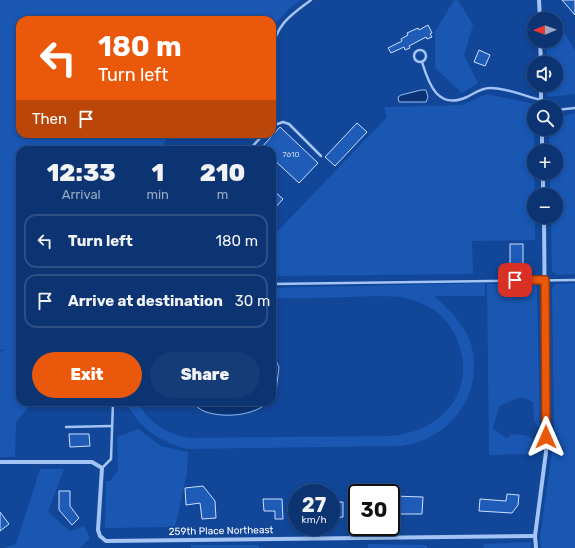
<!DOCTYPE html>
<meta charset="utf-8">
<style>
body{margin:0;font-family:Rubik,sans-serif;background:#163c77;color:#f1f3f6;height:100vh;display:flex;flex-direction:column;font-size:15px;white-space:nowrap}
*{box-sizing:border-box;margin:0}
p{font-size:13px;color:#9aaac4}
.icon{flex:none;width:22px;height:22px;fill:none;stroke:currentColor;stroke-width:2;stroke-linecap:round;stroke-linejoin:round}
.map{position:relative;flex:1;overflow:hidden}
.details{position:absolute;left:16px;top:146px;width:260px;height:260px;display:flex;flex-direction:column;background:#0d3472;border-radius:12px;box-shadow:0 2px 6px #0003,0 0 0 1px #2d4f84}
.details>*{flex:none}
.top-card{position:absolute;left:16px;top:16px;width:260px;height:122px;border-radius:12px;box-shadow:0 2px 6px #0003,0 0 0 1px #2d4f84;background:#ea580c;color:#fff;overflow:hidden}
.needle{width:26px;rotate:269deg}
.tools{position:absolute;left:527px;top:12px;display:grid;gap:8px}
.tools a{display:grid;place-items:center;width:36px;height:36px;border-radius:50%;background:#0d3472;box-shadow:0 2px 6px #0003,0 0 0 1px #2d4f84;font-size:20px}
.speed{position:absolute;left:288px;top:484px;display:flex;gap:8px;font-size:20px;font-weight:700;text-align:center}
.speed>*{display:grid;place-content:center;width:52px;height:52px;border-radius:50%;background:#0d3472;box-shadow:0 2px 6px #0003,0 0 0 1px #2d4f84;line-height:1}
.speed small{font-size:10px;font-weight:400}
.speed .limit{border:2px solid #111;border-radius:6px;background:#fff;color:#111}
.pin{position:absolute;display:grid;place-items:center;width:34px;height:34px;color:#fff;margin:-17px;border-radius:8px;box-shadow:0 2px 6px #0006}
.me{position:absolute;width:44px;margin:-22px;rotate:0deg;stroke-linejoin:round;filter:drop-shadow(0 0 3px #0008)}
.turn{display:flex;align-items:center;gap:14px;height:84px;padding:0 16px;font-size:18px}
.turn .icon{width:52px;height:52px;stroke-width:2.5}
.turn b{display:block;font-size:28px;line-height:34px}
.then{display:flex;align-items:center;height:38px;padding:0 16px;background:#0003;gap:8px;font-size:15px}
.eta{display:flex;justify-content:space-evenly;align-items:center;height:68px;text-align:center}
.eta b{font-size:24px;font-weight:800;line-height:28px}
.action{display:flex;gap:8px;margin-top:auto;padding:8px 16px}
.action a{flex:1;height:46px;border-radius:24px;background:#ea580c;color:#fff;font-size:16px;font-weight:800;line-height:46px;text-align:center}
.action a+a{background:#163c77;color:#f1f3f6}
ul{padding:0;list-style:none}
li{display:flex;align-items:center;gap:12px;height:54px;margin:0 8px 6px;padding:0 8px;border:2px solid #2d4f84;border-radius:12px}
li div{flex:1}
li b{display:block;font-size:15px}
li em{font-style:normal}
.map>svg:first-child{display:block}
.green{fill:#1957b3}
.water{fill:#0a3374;stroke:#95bef7}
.building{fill:#1f5cb8;stroke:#cbe0fe}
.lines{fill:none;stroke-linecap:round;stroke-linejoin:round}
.lane{stroke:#a3c4f4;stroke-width:2.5}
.street{stroke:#a3c4f4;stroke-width:4}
.route-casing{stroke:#983908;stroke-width:10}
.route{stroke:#ea580c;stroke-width:7}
.labels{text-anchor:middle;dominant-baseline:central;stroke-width:4;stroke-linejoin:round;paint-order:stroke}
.number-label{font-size:8px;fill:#c7d6ed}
.street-label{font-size:10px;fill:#fff;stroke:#114698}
</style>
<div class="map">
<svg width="575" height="548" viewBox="0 0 575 548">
<rect width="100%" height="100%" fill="#114698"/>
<!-- green -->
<g class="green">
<polygon points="0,0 301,0 289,9 272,27 272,20 20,20 20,134 169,134 160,150 20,150 20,402 33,402 16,422 15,457 0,457 0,352 6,349 0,350"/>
<polygon points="454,0 458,0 473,25 464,55 478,83 462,93 435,68 435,32"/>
<polygon points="556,19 575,50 575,94 547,97 547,85 556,85 556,63 547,63 547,41 556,41"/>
<polygon points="487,94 534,104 535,240 472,241 473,274 281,276 272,274 272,237 387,117 384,107 462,105"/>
<polygon points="575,113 575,274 557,275 552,271 551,217 556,217 556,195 550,195 550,173 556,173 556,151 549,151 549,129 556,129 556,118"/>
<path d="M 485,283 L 485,296 L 434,296 C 449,310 464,323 471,344 C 485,394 450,440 401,446 L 187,449 C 160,442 138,427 126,402 L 138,402 C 148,423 168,434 190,438 L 390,436 C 443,432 479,389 456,337 C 450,324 439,311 425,305 C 402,293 376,297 351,297 C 325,298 298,298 272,298 L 272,288 Z"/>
<polygon points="533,283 537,287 540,429 534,421 533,402 521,397 499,406 493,428 507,439 512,434 525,435 539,442 538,454 489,455 487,284"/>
<polygon points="575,283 575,548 541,548 540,537 554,438 552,288 556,284"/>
<polygon points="138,429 161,446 188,452 187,473 175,527 105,528 106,481 110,481 118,470 117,437"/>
<polygon points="40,469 64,469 48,512 70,531 84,526 90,538 80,548 4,548 16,544"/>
<polygon points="531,542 531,548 483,548 484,544"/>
<polygon points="368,544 427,545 427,548 368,548"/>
<rect x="191" y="545" width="68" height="3"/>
</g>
<!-- water -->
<g class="water">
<polygon points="421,90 426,90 428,97 426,102 399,102 398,97 401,95"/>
<polygon points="272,353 279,367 276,392 272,398"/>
<path d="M 190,402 L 269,402 C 253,416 225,418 206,412 C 200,410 195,405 190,402 Z"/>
</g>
<!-- building -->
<g class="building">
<polygon points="562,0 575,0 575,15"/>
<polygon points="428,25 432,33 430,34 432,37 427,39 426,37 409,46 410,48 405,50 404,47 391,53 388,48 402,41 401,39 408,35 407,33 418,28 419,30"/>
<polygon points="479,50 490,55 485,66 474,62"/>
<polygon points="357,123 367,132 335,166 325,157"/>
<polygon points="280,127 318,163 299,183 272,158 272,150 263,150 261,148"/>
<polygon points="272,189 283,199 274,209 272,207"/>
<rect x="510" y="244" width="13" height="22"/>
<polygon points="69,434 89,434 90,446 70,447"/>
<polygon points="203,486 215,501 216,518 202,519 200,503 186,505 185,488"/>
<polygon points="59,491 70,491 70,506 79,518 72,525 59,510"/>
<polygon points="507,494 519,495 518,505 512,513 479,511 480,499 506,501"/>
<polygon points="393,496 423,497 422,514 393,514"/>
<polygon points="263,499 282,499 283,519 275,519 275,511 264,511"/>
<polygon points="331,502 343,502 343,517 331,518"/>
<polygon points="0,512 9,524 0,531"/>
</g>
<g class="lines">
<!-- lane -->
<g class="lane">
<circle cx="420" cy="56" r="6"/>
<path d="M 272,51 C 276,24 291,15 311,0"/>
<path d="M 422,62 C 429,85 438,110 467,97 C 475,93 481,88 490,88 C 508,88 524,96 541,100"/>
<polyline points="556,110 575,108"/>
<polyline points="272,126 283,122 289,124 321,156"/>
<polyline points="249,150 264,134"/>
<polyline points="272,284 575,280"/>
<polyline points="66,427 112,426"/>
<polyline points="102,468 111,459 113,402"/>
</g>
<!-- street -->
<g class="street">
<polyline points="539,0 540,19"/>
<polyline points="540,41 541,63"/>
<polyline points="541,85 541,107"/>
<polyline points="542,129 542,151"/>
<polyline points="543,173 543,195"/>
<polyline points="0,462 92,462 102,468 98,530 100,536 106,541 535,536"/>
<polyline points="536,548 535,536 546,452 544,217"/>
</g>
</g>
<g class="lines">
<defs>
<polyline id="route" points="515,280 545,280 546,437"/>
</defs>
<!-- route casing -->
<use href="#route" class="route-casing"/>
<!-- route -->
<use href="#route" class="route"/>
</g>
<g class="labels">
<!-- number labels -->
<g class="number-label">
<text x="291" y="154">7610</text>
</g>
<!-- street labels -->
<g class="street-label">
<text transform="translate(221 531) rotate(-1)">259th Place Northeast</text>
</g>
</g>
</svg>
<div class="tools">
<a><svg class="needle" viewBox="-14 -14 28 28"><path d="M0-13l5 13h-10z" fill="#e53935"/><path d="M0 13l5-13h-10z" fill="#9aaac4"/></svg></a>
<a><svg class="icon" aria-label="sound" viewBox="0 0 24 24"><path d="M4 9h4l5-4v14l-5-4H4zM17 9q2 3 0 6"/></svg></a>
<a><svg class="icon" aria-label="search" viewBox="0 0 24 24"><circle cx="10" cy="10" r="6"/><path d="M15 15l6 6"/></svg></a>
<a>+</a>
<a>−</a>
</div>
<div class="speed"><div>27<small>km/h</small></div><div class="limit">30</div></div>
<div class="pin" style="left:515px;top:280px;background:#d93025"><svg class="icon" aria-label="arrive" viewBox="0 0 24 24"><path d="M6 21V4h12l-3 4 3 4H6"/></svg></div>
<svg class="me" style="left:546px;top:437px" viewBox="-20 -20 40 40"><path d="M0-17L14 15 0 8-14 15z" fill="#ea580c" stroke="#fff" stroke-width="4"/></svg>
<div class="top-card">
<div class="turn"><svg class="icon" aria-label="left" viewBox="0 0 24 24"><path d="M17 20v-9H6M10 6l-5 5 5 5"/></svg><div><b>180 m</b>Turn left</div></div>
<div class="then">Then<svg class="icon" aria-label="arrive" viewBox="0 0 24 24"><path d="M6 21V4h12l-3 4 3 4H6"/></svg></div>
</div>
<section class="details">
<div class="eta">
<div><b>12:33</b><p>Arrival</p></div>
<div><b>1</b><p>min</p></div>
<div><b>210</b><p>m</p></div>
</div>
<ul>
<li><svg class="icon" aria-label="left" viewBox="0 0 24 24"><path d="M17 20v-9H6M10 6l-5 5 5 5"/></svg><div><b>Turn left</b></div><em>180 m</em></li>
<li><svg class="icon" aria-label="arrive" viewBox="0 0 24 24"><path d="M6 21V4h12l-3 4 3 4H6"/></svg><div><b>Arrive at destination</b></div><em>30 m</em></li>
</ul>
<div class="action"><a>Exit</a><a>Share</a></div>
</section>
</div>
